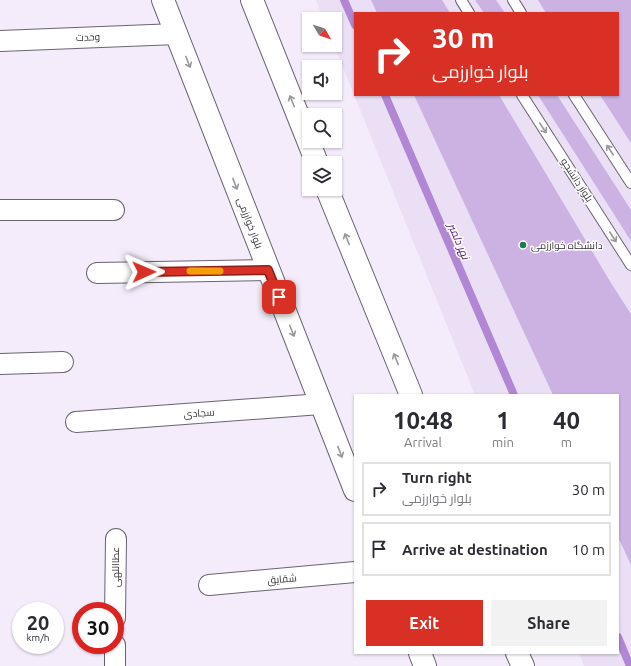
<!DOCTYPE html>
<meta charset="utf-8">
<style>
body{margin:0;font-family:Ubuntu,Cairo,sans-serif;background:#f2f2f3;color:#2b2b33;height:100vh;display:flex;flex-direction:column;font-size:15px;white-space:nowrap}
*{box-sizing:border-box;margin:0}
p{font-size:13px;color:#7c7c81}
.icon{flex:none;width:22px;height:22px;fill:none;stroke:currentColor;stroke-width:2;stroke-linecap:round;stroke-linejoin:round}
.map{position:relative;flex:1;overflow:hidden}
.panel{position:absolute;left:354px;top:394px;width:265px;height:260px;display:flex;flex-direction:column;background:#fff;border-radius:0px;box-shadow:0 1px 3px #0004}
.panel>*{flex:none}
.banner{position:absolute;left:354px;top:12px;width:265px;height:84px;border-radius:0px;box-shadow:0 1px 3px #0004;background:#d93025;color:#fff;overflow:hidden}
.needle{width:26px;rotate:129deg}
.buttons{position:absolute;left:302px;top:12px;display:grid;gap:8px}
.buttons a{display:grid;place-items:center;width:40px;height:40px;border-radius:0px;background:#fff;box-shadow:0 1px 3px #0004;font-size:20px}
.speed{position:absolute;left:12px;top:602px;display:flex;gap:8px;font-size:20px;font-weight:700;text-align:center}
.speed>*{display:grid;place-content:center;width:52px;height:52px;border-radius:50%;background:#fff;box-shadow:0 1px 3px #0004;line-height:1}
.speed small{font-size:10px;font-weight:400}
.speed .limit{border:6px solid #d22;background:#fff;color:#111}
.pin{position:absolute;display:grid;place-items:center;width:34px;height:34px;color:#fff;margin:-17px;border-radius:8px;box-shadow:0 2px 6px #0006}
.me{position:absolute;width:44px;margin:-22px;rotate:89deg;stroke-linejoin:round;filter:drop-shadow(0 0 3px #0008)}
.turn{display:flex;align-items:center;gap:14px;height:84px;padding:0 12px;font-size:18px}
.turn .icon{width:52px;height:52px;stroke-width:2.5}
.turn b{display:block;font-size:28px;line-height:34px}
.eta{display:flex;justify-content:space-evenly;align-items:center;height:68px;text-align:center}
.eta b{font-size:24px;font-weight:700;line-height:28px}
.action{display:flex;gap:8px;margin-top:auto;padding:8px 12px}
.action a{flex:1;height:46px;border-radius:0px;background:#d93025;color:#fff;font-size:16px;font-weight:700;line-height:46px;text-align:center}
.action a+a{background:#f2f2f3;color:#2b2b33}
ul{padding:0;list-style:none}
li{display:flex;align-items:center;gap:12px;height:54px;margin:0 8px 6px;padding:0 4px;border:2px solid #e1e1e2;border-radius:0px}
li div{flex:1}
li b{display:block;font-size:15px}
li em{font-style:normal}
.map>svg:first-child{display:block}
.built{fill:#eadff4;fill-rule:evenodd}
.green{fill:#ccb1e3}
.lines{fill:none;stroke-linecap:round;stroke-linejoin:round}
.stream{stroke:#b186d2;stroke-width:8}
.service-casing{stroke:#6a6370;stroke-width:12}
.minor-casing{stroke:#6a6370;stroke-width:22}
.secondary-casing{stroke:#6a6370;stroke-width:24}
.service{stroke:#fff;stroke-width:10}
.minor{stroke:#fff;stroke-width:20}
.secondary{stroke:#fff;stroke-width:22}
.oneway{stroke:#9a989c}
.route-casing{stroke:#8d1f18;stroke-width:10}
.route{stroke:#d93025;stroke-width:7}
.slow{stroke:#f59e0b;stroke-width:7}
.poi-dot{fill:#1c7b52;stroke:#fff;stroke-width:1.5}
.labels{text-anchor:middle;dominant-baseline:central;stroke-width:3;stroke-linejoin:round;paint-order:stroke}
.street-label{font-size:10px;fill:#353238;stroke:#fff}
.poi-label{font-size:10px;fill:#353238;stroke:#fff;text-anchor:start}
.water-label{font-size:11px;font-style:italic;fill:#4e136f;stroke:#fff}
</style>
<div class="map">
<svg width="631" height="666" viewBox="0 0 631 666">
<rect width="100%" height="100%" fill="#f4ecfb"/>
<!-- built -->
<path class="built" d="M 316,0 L 631,0 L 631,666 L 584,666 L 579,653 L 618,653 L 618,395 L 475,395 L 334,45 L 335,45 L 335,19 L 323,19 ZM 355,13 L 618,13 L 618,95 L 355,95 Z"/>
<!-- green -->
<g class="green">
<polygon points="371,0 442,0 450,13 377,13"/>
<polygon points="475,0 496,0 505,13 484,13"/>
<polygon points="538,0 631,0 631,143 600,95 618,95 618,13 546,13"/>
<polygon points="414,95 499,95 611,283 631,314 631,565 618,537 618,395 553,395"/>
<polygon points="538,95 557,95 631,210 631,241"/>
</g>
<g class="lines">
<!-- stream -->
<g class="stream">
<polyline points="344,0 355,25"/>
<polyline points="385,95 514,395"/>
<polyline points="618,637 630,666"/>
</g>
<defs>
<g id="service">
<polyline points="461,0 469,13"/>
<polyline points="513,0 521,13"/>
<polyline points="522,95 631,265"/>
<polyline points="574,95 631,183"/>
</g>
<g id="minor">
<polyline points="0,41 177,34"/>
<polyline points="0,210 114,210"/>
<polyline points="97,273 268,270"/>
<polyline points="0,364 63,362"/>
<polyline points="76,422 321,404"/>
<polyline points="209,585 355,572"/>
<polyline points="115,618 116,539"/>
<polyline points="115,666 115,645"/>
</g>
<g id="secondary">
<polyline points="163,0 355,490"/>
<polyline points="252,0 317,163"/>
<polyline points="327,189 411,395"/>
<polyline points="420,653 425,666"/>
<polyline points="517,653 523,666"/>
</g>
</defs>
<!-- service casing -->
<use href="#service" class="service-casing"/>
<!-- minor casing -->
<use href="#minor" class="minor-casing"/>
<!-- secondary casing -->
<use href="#secondary" class="secondary-casing"/>
<!-- service -->
<use href="#service" class="service"/>
<!-- minor -->
<use href="#minor" class="minor"/>
<!-- secondary -->
<use href="#secondary" class="secondary"/>
</g>
<!-- one-way arrows -->
<defs><path id="oneway-shaft" d="M-6 0H5M1.5-3L5.5 0L1.5 3" fill="none" stroke-width="1.6" stroke-linecap="round" stroke-linejoin="round"/></defs>
<g class="oneway">
<use href="#oneway-shaft" transform="translate(188 62) rotate(69)"/>
<use href="#oneway-shaft" transform="translate(292 101) rotate(-112)"/>
<use href="#oneway-shaft" transform="translate(543 128) rotate(57)"/>
<use href="#oneway-shaft" transform="translate(610 150) rotate(-123)"/>
<use href="#oneway-shaft" transform="translate(235 184) rotate(69)"/>
<use href="#oneway-shaft" transform="translate(613 237) rotate(57)"/>
<use href="#oneway-shaft" transform="translate(347 239) rotate(-112)"/>
<use href="#oneway-shaft" transform="translate(292 331) rotate(68)"/>
<use href="#oneway-shaft" transform="translate(396 359) rotate(-112)"/>
<use href="#oneway-shaft" transform="translate(340 452) rotate(69)"/>
</g>
<g class="lines">
<defs>
<polyline id="route" points="144,272 268,270 279,297"/>
</defs>
<!-- route casing -->
<use href="#route" class="route-casing"/>
<!-- route -->
<use href="#route" class="route"/>
<!-- slow -->
<polyline class="slow" points="190,271 220,271"/>
</g>
<!-- markers -->
<circle class="poi-dot" cx="523" cy="245" r="4"/>
<g class="labels">
<!-- street labels -->
<g class="street-label">
<text transform="translate(88 37) rotate(-2)">وحدت</text>
<text transform="translate(577 180) rotate(57)">بلوار دانشجو</text>
<text transform="translate(250 223) rotate(69)">بلوار خوارزمی</text>
<text transform="translate(199 413) rotate(-4)">سجادی</text>
<text transform="translate(115 567) rotate(-90)">عطااللهی</text>
<text transform="translate(282 579) rotate(-5)">شقایق</text>
</g>
<!-- poi labels -->
<g class="poi-label">
<text x="531" y="245">دانشگاه خوارزمی</text>
</g>
<!-- water labels -->
<g class="water-label">
<text transform="translate(459 241) rotate(67)">نهر دلمبر</text>
</g>
</g>
</svg>
<div class="buttons">
<a><svg class="needle" viewBox="-14 -14 28 28"><path d="M0-13l5 13h-10z" fill="#e53935"/><path d="M0 13l5-13h-10z" fill="#7c7c81"/></svg></a>
<a><svg class="icon" aria-label="sound" viewBox="0 0 24 24"><path d="M4 9h4l5-4v14l-5-4H4zM17 9q2 3 0 6"/></svg></a>
<a><svg class="icon" aria-label="search" viewBox="0 0 24 24"><circle cx="10" cy="10" r="6"/><path d="M15 15l6 6"/></svg></a>
<a><svg class="icon" aria-label="layers" viewBox="0 0 24 24"><path d="M12 4l9 5-9 5-9-5zM3 14l9 5 9-5"/></svg></a>
</div>
<div class="speed"><div>20<small>km/h</small></div><div class="limit">30</div></div>
<div class="pin" style="left:279px;top:297px;background:#d93025"><svg class="icon" aria-label="arrive" viewBox="0 0 24 24"><path d="M6 21V4h12l-3 4 3 4H6"/></svg></div>
<svg class="me" style="left:144px;top:272px" viewBox="-20 -20 40 40"><path d="M0-17L14 15 0 8-14 15z" fill="#d93025" stroke="#fff" stroke-width="4"/></svg>
<div class="banner">
<div class="turn"><svg class="icon" aria-label="right" viewBox="0 0 24 24"><path d="M7 20v-9h11M14 6l5 5-5 5"/></svg><div><b>30 m</b>بلوار خوارزمی</div></div>
</div>
<section class="panel">
<div class="eta">
<div><b>10:48</b><p>Arrival</p></div>
<div><b>1</b><p>min</p></div>
<div><b>40</b><p>m</p></div>
</div>
<ul>
<li><svg class="icon" aria-label="right" viewBox="0 0 24 24"><path d="M7 20v-9h11M14 6l5 5-5 5"/></svg><div><b>Turn right</b><p>بلوار خوارزمی</p></div><em>30 m</em></li>
<li><svg class="icon" aria-label="arrive" viewBox="0 0 24 24"><path d="M6 21V4h12l-3 4 3 4H6"/></svg><div><b>Arrive at destination</b></div><em>10 m</em></li>
</ul>
<div class="action"><a>Exit</a><a>Share</a></div>
</section>
</div>
